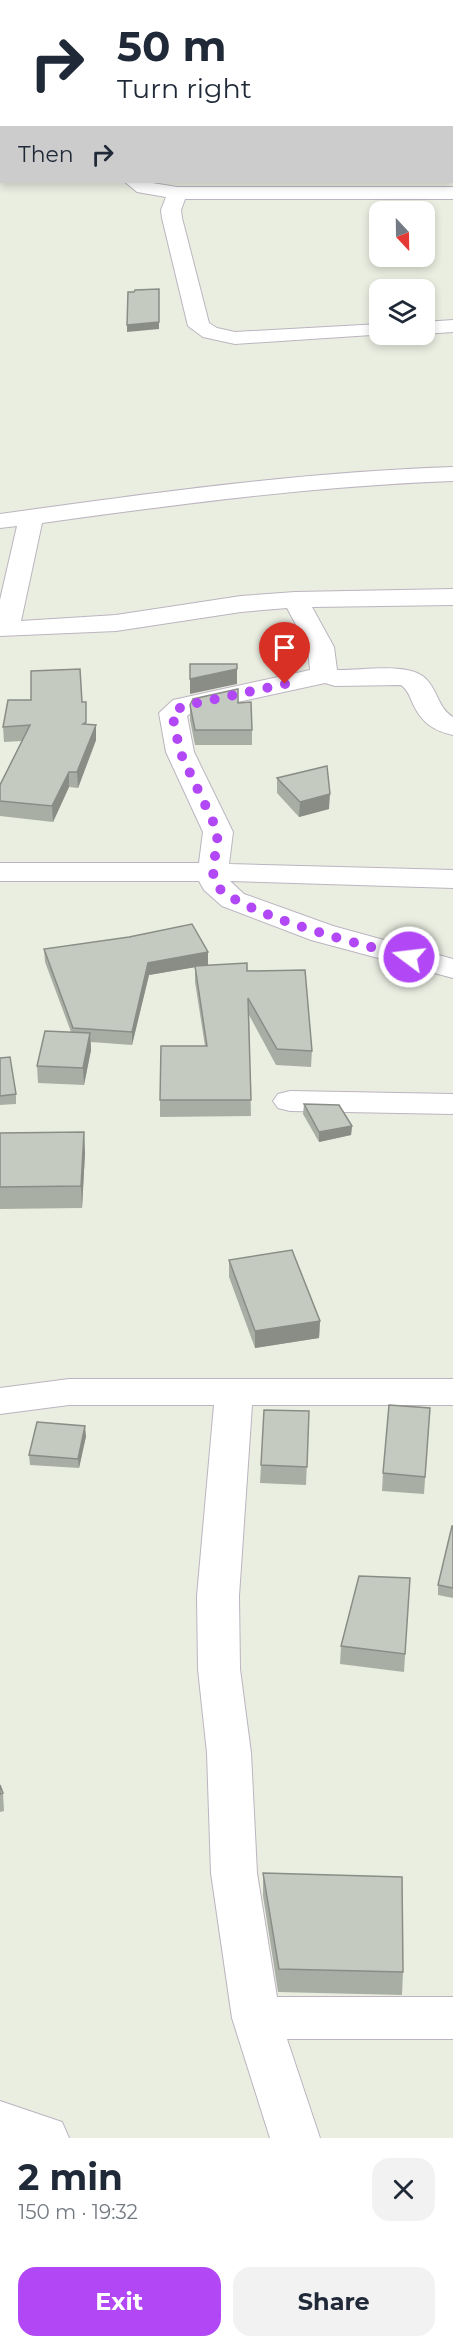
<!DOCTYPE html>
<meta charset="utf-8">
<style>
body{margin:0;font-family:Montserrat,sans-serif;background:#f2f2f3;color:#1f2937;height:100vh;display:flex;flex-direction:column;font-size:22px;white-space:nowrap}
*{box-sizing:border-box;margin:0}
p{font-size:20px;color:#747a83}
.icon{flex:none;width:33px;height:33px;fill:none;stroke:currentColor;stroke-width:2;stroke-linecap:round;stroke-linejoin:round}
.map{position:relative;height:2138px;overflow:hidden}
.details{display:flex;flex-direction:column;background:#fff;flex:1}
.details>*{flex:none}
.banner{position:absolute;left:0px;top:0px;width:453px;height:183px;box-shadow:0 3px 9px #0003;background:#fff;color:#1f2937;overflow:hidden}
.needle{width:39px;rotate:158deg}
.controls{position:absolute;left:369px;top:201px;display:grid;gap:12px}
.controls a{display:grid;place-items:center;width:66px;height:66px;border-radius:12px;background:#fff;box-shadow:0 3px 9px #0003;font-size:30px}
.pin{position:absolute;display:grid;place-items:center;width:51px;height:51px;color:#fff;margin:-62px -26px;border-radius:50% 50% 50% 0;rotate:-45deg;box-shadow:0 0 6px #0007}
.pin .icon{rotate:45deg}
.me{position:absolute;width:66px;margin:-33px;rotate:285deg;stroke-linejoin:round;filter:drop-shadow(0 0 4px #0008)}
.turn{display:flex;align-items:center;gap:21px;height:126px;padding:0 18px;font-size:27px}
.turn .icon{width:78px;height:78px;stroke-width:2.5}
.turn b{display:block;font-size:42px;line-height:51px}
.then{display:flex;align-items:center;height:57px;padding:0 18px;background:#0003;gap:12px;font-size:22px}
.round{display:grid;place-items:center;flex:none;width:63px;height:63px;border-radius:18px;background:#f2f2f3}
.summary{display:flex;align-items:center;justify-content:space-between;height:102px;padding:0 18px}
h1{font-size:36px;font-weight:700;line-height:45px}
.cta{display:flex;gap:12px;margin-top:auto;padding:12px 18px}
.cta a{flex:1;height:69px;border-radius:18px;background:#b248f5;color:#fff;font-size:24px;font-weight:700;line-height:69px;text-align:center}
.cta a+a{background:#f2f2f3;color:#1f2937}
.map>svg:first-child{display:block}
.lines{fill:none;stroke-linecap:round;stroke-linejoin:round}
.minor-casing{stroke:#bcb4c0;stroke-width:2}
.minor{fill:#fff;fill-rule:evenodd}
.wall{fill:#a9aea5}
.shaded-wall{fill:#8a8d86}
.building{fill:#c5cac0;stroke:#8a8d86;stroke-width:1.5}
.route{stroke:#b248f5;stroke-width:10;stroke-dasharray:0 18}
</style>
<div class="map">
<svg width="453" height="2138" viewBox="0 0 453 2138">
<rect width="100%" height="100%" fill="#eaeee1"/>
<g class="lines">
<defs>
<g id="minor">
<polygon points="4,0 27,0 3,2"/>
<rect x="0" y="127" width="2" height="10"/>
<polygon points="125,182 146,182 177,187 453,187 453,199 185,199 181,210 182,218 209,323 217,328 235,332 380,324 380,334 387,334 235,344 203,337 188,326 162,218 161,210 166,197 137,192"/>
<polygon points="453,320 453,332 424,334 424,322"/>
<path d="M 453,467 L 453,481 C 315,486 179,504 42,523 L 21,621 L 116,615 L 241,596 L 295,592 L 453,589 L 453,605 L 312,607 L 334,647 L 337,670 C 360,671 411,661 427,680 C 438,692 439,709 453,717 L 453,735 C 435,731 423,724 414,706 C 410,698 409,691 401,685 L 335,686 L 325,683 L 192,712 L 187,716 L 194,752 L 233,832 L 229,864 L 453,870 L 453,888 L 230,881 L 244,894 L 333,926 L 453,959 L 453,978 L 311,940 L 222,906 L 204,890 L 199,881 L 0,881 L 0,863 L 199,863 L 203,832 L 166,752 L 159,713 L 173,700 L 310,670 L 308,647 L 287,608 L 241,612 L 116,631 L 0,636 L 0,600 L 17,526 L 0,528 L 0,514 C 151,493 301,472 453,467 Z"/>
<polygon points="290,1091 453,1094 453,1114 290,1111 278,1108 273,1101 278,1094"/>
<polygon points="69,1379 453,1379 453,1405 252,1405 239,1596 240,1669 251,1753 257,1873 277,1997 453,1997 453,2039 287,2039 320,2138 270,2138 232,2018 211,1873 207,1753 198,1669 197,1596 214,1405 69,1405 0,1414 0,1388"/>
<polygon points="0,2101 62,2122 69,2138 0,2138"/>
</g>
</defs>
<!-- minor casing -->
<use href="#minor" class="minor-casing"/>
<!-- minor -->
<use href="#minor" class="minor"/>
</g>
<!-- wall -->
<g class="wall">
<polygon points="82,702 86,724 96,740 78,788 69,787 53,822 0,816 0,785 22,741 4,742 3,727"/>
<polygon points="238,703 252,730 252,745 195,745 190,720 190,705"/>
<polygon points="277,778 329,809 299,817 277,793"/>
<polygon points="44,949 208,952 208,965 247,971 312,1051 311,1067 276,1065 249,1015 251,1116 160,1117 160,1100 205,1046 195,982 195,967 149,975 132,1045 91,1042 91,1050 84,1085 38,1083 37,1066 71,1032 45,962"/>
<polygon points="0,1058 16,1094 16,1104 0,1105"/>
<polygon points="304,1104 352,1126 351,1135 319,1142 303,1114"/>
<polygon points="84,1132 85,1153 82,1208 0,1209 0,1133"/>
<polygon points="229,1260 320,1321 319,1338 255,1348 229,1277"/>
<polygon points="430,1408 424,1494 382,1491 383,1473"/>
<polygon points="309,1411 306,1485 260,1483 261,1465"/>
<polygon points="86,1436 79,1468 30,1465 29,1455"/>
<polygon points="453,1526 453,1598 438,1595 438,1585"/>
<polygon points="410,1578 404,1672 340,1664 341,1646"/>
<polygon points="0,1785 3,1793 4,1811 0,1812"/>
<polygon points="263,1873 403,1972 402,1995 278,1992 263,1896"/>
</g>
<!-- shaded-wall -->
<g class="shaded-wall">
<polygon points="159,289 159,329 127,332 127,325"/>
<polygon points="237,669 237,684 190,694 190,679"/>
<polygon points="96,725 96,740 78,788 77,772"/>
<polygon points="69,772 69,787 53,822 52,806"/>
<polygon points="330,794 329,809 299,817 300,802"/>
<polygon points="208,952 208,965 149,975 132,1045 132,1032 148,963"/>
<polygon points="90,1033 91,1050 84,1085 83,1068"/>
<polygon points="352,1126 351,1135 319,1142 319,1132"/>
<polygon points="84,1132 85,1153 82,1208 81,1186"/>
<polygon points="320,1321 319,1338 255,1348 255,1331"/>
<polygon points="85,1426 86,1436 79,1468 78,1459"/>
</g>
<!-- building -->
<g class="building">
<polygon points="159,289 159,322 127,325 128,292 134,292 135,290"/>
<polygon points="190,664 237,664 237,669 190,679"/>
<polygon points="80,669 82,702 86,702 86,722 83,724 96,725 77,772 69,772 52,806 0,801 0,785 30,725 3,727 8,700 31,700 31,671"/>
<polygon points="238,689 238,703 251,702 252,730 195,730 190,705 193,699"/>
<polygon points="327,766 330,794 300,802 277,778"/>
<polygon points="192,924 208,952 148,963 132,1032 73,1028 44,949 129,937"/>
<polygon points="247,963 247,971 305,970 312,1051 277,1049 248,998 251,1100 160,1100 161,1046 207,1046 195,966"/>
<polygon points="45,1031 90,1033 83,1068 37,1066"/>
<polygon points="10,1057 16,1094 0,1096 0,1058"/>
<polygon points="304,1104 339,1105 352,1126 319,1132"/>
<polygon points="84,1132 81,1186 0,1187 0,1133"/>
<polygon points="292,1250 320,1321 255,1331 229,1260"/>
<polygon points="389,1405 430,1408 425,1477 383,1473"/>
<polygon points="264,1410 309,1411 307,1467 261,1465"/>
<polygon points="37,1422 85,1426 78,1459 29,1455"/>
<polygon points="452,1526 453,1526 453,1588 438,1585"/>
<polygon points="359,1576 410,1578 405,1654 341,1646"/>
<polygon points="0,1785 3,1793 0,1794"/>
<polygon points="263,1873 402,1877 403,1972 279,1969"/>
</g>
<g class="lines">
<!-- route -->
<path class="route" d="M 285,684 L 183,706 L 172,713 L 180,752 L 218,832 L 213,872 L 215,884 C 240,915 367,946 409,957"/>
</g>
</svg>
<div class="controls">
<a><svg class="needle" viewBox="-14 -14 28 28"><path d="M0-13l5 13h-10z" fill="#e53935"/><path d="M0 13l5-13h-10z" fill="#747a83"/></svg></a>
<a><svg class="icon" aria-label="layers" viewBox="0 0 24 24"><path d="M12 4l9 5-9 5-9-5zM3 14l9 5 9-5"/></svg></a>
</div>
<div class="pin" style="left:285px;top:684px;background:#d93025"><svg class="icon" aria-label="arrive" viewBox="0 0 24 24"><path d="M6 21V4h12l-3 4 3 4H6"/></svg></div>
<svg class="me" style="left:409px;top:957px" viewBox="-20 -20 40 40"><circle r="17" fill="#b248f5" stroke="#fff" stroke-width="3"/><path d="M0-11L8 9 0 5-8 9z" fill="#fff"/></svg>
<div class="banner">
<div class="turn"><svg class="icon" aria-label="right" viewBox="0 0 24 24"><path d="M7 20v-9h11M14 6l5 5-5 5"/></svg><div><b>50 m</b>Turn right</div></div>
<div class="then">Then<svg class="icon" aria-label="right" viewBox="0 0 24 24"><path d="M7 20v-9h11M14 6l5 5-5 5"/></svg></div>
</div>
</div>
<section class="details">
<div class="summary"><div><h1>2 min</h1><p>150 m · 19:32</p></div><a class="round"><svg class="icon" aria-label="close" viewBox="0 0 24 24"><path d="M6 6l12 12M18 6L6 18"/></svg></a></div>
<div class="cta"><a>Exit</a><a>Share</a></div>
</section>
